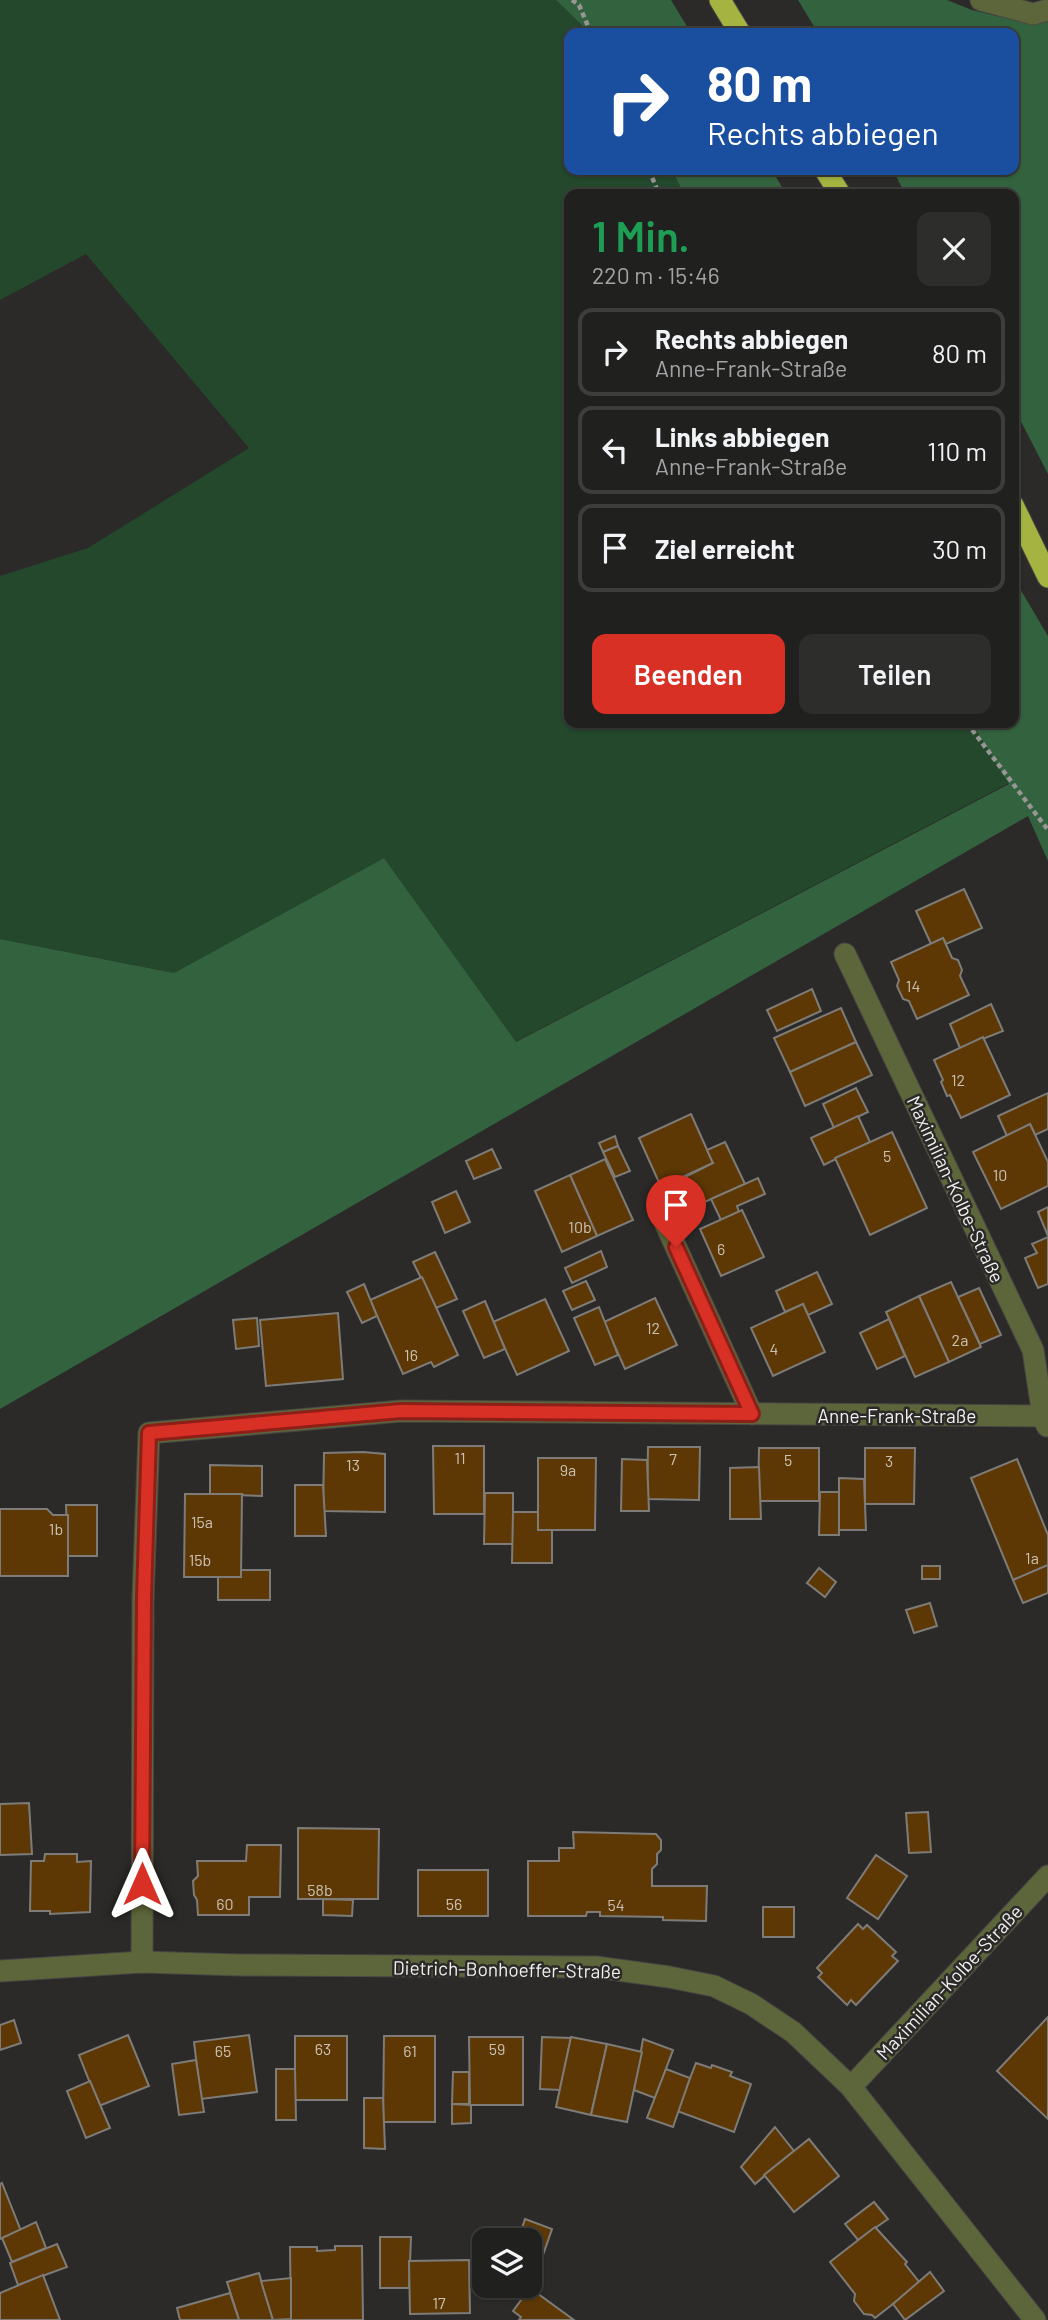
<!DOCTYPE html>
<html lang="de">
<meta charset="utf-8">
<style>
body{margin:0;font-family:Barlow,sans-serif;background:#2d2d2b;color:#f1f3f6;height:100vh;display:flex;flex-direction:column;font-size:26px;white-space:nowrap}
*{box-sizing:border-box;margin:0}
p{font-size:23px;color:#a2a3a4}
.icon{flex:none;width:38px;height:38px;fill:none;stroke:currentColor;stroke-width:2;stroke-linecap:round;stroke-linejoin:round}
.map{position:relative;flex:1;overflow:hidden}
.drawer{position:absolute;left:564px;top:189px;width:455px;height:539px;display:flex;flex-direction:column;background:#20201e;border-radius:14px;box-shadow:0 2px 5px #0004,0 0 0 2px #3d3e3c}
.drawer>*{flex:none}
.guide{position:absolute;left:564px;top:28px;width:455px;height:147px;border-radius:14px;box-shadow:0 2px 5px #0004,0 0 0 2px #3d3e3c;background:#1a4fa0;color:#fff;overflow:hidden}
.controls{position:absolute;left:472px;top:2228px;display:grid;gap:14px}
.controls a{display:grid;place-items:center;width:70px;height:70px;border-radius:14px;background:#20201e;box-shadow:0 2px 5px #0004,0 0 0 2px #3d3e3c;font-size:35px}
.pin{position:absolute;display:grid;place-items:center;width:60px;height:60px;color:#fff;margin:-72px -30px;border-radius:50% 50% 50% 0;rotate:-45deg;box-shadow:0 0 7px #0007}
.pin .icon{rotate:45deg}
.me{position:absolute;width:77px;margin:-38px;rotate:0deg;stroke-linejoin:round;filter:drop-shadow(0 0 5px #0008)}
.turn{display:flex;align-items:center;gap:24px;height:147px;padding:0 28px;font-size:32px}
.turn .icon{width:91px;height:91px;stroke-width:2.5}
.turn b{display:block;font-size:49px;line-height:60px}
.round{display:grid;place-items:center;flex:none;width:74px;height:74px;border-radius:14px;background:#2d2d2b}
.head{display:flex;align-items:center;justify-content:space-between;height:119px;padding:0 28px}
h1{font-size:42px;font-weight:600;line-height:52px;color:#1e9e55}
.cta{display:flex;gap:14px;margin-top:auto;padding:14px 28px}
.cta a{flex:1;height:80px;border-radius:14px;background:#d93025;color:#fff;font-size:28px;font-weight:600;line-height:80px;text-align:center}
.cta a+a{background:#2d2d2b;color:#f1f3f6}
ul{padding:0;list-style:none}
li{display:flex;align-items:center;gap:21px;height:88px;margin:0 14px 10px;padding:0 14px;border:4px solid #3d3e3c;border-radius:14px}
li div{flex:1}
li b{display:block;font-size:26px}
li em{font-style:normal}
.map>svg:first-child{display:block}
.green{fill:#23482c}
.forest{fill:#33633e}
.building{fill:#5d3805;stroke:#7e7c79;stroke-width:2}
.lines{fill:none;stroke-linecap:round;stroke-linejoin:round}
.minor-casing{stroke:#474644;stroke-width:23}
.highway-casing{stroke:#474644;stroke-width:23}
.path{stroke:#979695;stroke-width:4.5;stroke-dasharray:5 3.5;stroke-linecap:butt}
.minor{stroke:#5d653a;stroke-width:21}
.highway{stroke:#a5b441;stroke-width:21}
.route-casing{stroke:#8d1f18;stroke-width:18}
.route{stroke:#d93025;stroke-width:12}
.labels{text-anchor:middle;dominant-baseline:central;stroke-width:5;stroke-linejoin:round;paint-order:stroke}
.number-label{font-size:16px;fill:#ccc2b4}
.street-label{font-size:19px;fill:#f1f0ef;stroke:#2b2a28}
</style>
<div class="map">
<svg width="1048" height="2320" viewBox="0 0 1048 2320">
<rect width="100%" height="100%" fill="#2b2a28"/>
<!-- green -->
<polygon class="green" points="0,0 556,0 590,33 569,33 569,170 672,170 684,194 569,194 569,723 972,723 1009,783 515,1042 384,858 174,973 0,939 0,576 88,548 249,448 86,254 0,300"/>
<!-- forest -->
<g class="forest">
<polygon points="556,0 671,0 691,33 590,33"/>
<polygon points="798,0 947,0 972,10 1028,23 1048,20 1048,474 1013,406 1013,194 905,194 893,170 1013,170 1013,33 818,33"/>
<polygon points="672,170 772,170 786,194 684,194"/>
<polygon points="1013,577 1048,636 1048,861 1028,816 0,1409 0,939 174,973 384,858 516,1042 1009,784 972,723 1013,723"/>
</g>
<!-- building -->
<g class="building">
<polygon points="964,889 982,928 946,944 943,938 931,944 916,911"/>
<polygon points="943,938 952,958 958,960 962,970 960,976 969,995 917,1019 909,1001 903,999 897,986 899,980 891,962"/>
<polygon points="812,989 821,1011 777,1031 767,1010"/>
<polygon points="991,1004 1003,1031 960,1048 950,1024"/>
<polygon points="841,1008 856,1042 790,1072 774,1038"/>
<polygon points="983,1037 1010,1095 961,1118 950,1095 947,1096 941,1082 943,1080 934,1060"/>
<polygon points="856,1042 872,1075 805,1106 790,1072"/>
<polygon points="856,1088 868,1112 834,1128 823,1104"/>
<polygon points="1048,1093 1048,1129 1035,1135 1030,1124 1007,1136 998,1116"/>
<polygon points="691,1114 713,1163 661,1187 639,1138"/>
<polygon points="858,1116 870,1142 824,1165 811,1138"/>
<polygon points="1030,1124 1048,1162 1048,1186 1001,1209 973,1152"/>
<polygon points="892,1132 927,1208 870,1235 835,1158"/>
<polygon points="615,1136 618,1146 603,1152 599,1143"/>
<polygon points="725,1142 745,1184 698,1205 685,1177 713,1163 707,1150"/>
<polygon points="618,1146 630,1171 615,1177 603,1152"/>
<polygon points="492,1149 501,1168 474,1179 466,1161"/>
<polygon points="605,1159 633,1220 597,1236 570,1175"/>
<polygon points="570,1175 597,1236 562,1252 535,1191"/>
<polygon points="758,1178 765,1194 737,1206 739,1212 721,1220 711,1199"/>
<polygon points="456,1191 470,1222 445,1233 432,1202"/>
<polygon points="1048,1207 1048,1236 1038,1212"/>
<polygon points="742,1210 764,1257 721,1276 700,1229"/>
<polygon points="1048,1237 1048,1284 1038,1288 1025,1258 1037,1253 1032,1244"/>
<polygon points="601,1251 607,1267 572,1283 565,1268"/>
<polygon points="435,1252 457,1299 436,1308 413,1262"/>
<polygon points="817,1272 832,1304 808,1315 803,1304 785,1312 776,1291"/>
<polygon points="422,1277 458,1355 434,1367 431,1362 403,1374 370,1300"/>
<polygon points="586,1281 595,1300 572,1310 563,1291"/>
<polygon points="951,1282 981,1347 949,1362 919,1296"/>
<polygon points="364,1284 377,1316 362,1323 347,1292"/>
<polygon points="979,1288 1001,1335 980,1344 958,1297"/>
<polygon points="919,1296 949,1362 915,1377 886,1312"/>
<polygon points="655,1298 677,1345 625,1369 604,1322"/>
<polygon points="545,1299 569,1351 517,1375 493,1322"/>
<polygon points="485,1301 505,1349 484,1358 463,1311"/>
<polygon points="803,1304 825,1352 773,1376 751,1328"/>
<polygon points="599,1307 618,1355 595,1365 574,1318"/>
<polygon points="338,1313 343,1379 266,1386 260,1320"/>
<polygon points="257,1318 259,1346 236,1349 233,1320"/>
<polygon points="889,1319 905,1356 877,1369 860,1333"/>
<polygon points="433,1446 484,1446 484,1514 434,1514"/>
<polygon points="648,1447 700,1447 699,1500 647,1499"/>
<polygon points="759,1448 819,1448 819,1501 758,1501"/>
<polygon points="865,1448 915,1448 914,1504 865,1504"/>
<polygon points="363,1452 385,1454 385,1512 323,1511 324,1453"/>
<polygon points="538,1458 596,1458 595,1530 538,1530"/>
<polygon points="622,1459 647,1460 649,1511 621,1511"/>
<polygon points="1017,1459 1048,1535 1048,1565 1013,1580 971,1478"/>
<polygon points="210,1465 262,1466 262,1496 210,1494"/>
<polygon points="759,1467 761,1519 730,1519 730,1468"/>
<polygon points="839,1478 864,1479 866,1530 839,1530"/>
<polygon points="295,1485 323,1485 326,1536 295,1536"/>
<polygon points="820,1492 839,1492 839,1535 819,1535"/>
<polygon points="485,1493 513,1493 513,1544 484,1544"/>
<polygon points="185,1494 242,1494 241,1577 184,1577"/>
<polygon points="66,1505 97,1505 97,1556 68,1556"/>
<polygon points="0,1509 47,1509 53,1515 68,1515 68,1576 0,1576"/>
<polygon points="513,1512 538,1512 538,1530 552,1530 552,1563 512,1563"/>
<polygon points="1048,1565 1048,1593 1023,1603 1013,1580"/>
<rect x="922" y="1566" width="18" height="13"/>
<polygon points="819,1568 836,1582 825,1597 807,1583"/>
<polygon points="241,1570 270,1570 270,1600 218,1600 218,1577 241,1577"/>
<polygon points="930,1603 937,1626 914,1633 906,1610"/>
<polygon points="29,1803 32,1854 0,1855 0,1804"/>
<polygon points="928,1812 931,1852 909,1853 906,1813"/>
<polygon points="298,1828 379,1829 378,1899 298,1899"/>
<polygon points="573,1832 656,1834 661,1840 661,1850 657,1854 657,1864 652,1869 652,1886 707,1886 706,1921 663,1920 663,1917 600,1916 600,1912 587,1912 586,1916 528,1916 528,1861 559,1861 559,1848 574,1848"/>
<polygon points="247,1845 281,1845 280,1897 249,1897 249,1915 198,1915 197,1900 194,1895 193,1881 198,1876 197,1861 246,1861"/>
<polygon points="45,1854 77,1854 77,1862 91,1861 90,1912 50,1914 50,1911 30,1911 31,1861 44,1861"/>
<polygon points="876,1855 907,1876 878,1919 847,1898"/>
<rect x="418" y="1870" width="70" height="46"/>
<polygon points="323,1899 353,1900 352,1916 323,1915"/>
<rect x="763" y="1907" width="31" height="30"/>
<polygon points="858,1924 863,1929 867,1925 896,1952 892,1956 898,1961 856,2005 851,2000 847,2005 818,1977 822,1973 817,1968"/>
<polygon points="1048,2017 1048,2119 997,2071"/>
<polygon points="14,2020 21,2043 0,2050 0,2025"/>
<polygon points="128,2035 149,2086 99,2106 79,2055"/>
<polygon points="249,2035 257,2092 201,2099 194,2042"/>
<rect x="295" y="2036" width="52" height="64"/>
<polygon points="384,2036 435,2036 435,2122 383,2122"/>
<polygon points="469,2037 523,2037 523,2105 470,2105"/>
<polygon points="542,2037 571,2038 560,2090 540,2089"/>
<polygon points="571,2037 607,2044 591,2115 556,2107"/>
<polygon points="643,2039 673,2050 655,2098 634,2090"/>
<polygon points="607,2044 642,2052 627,2122 591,2115"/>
<polygon points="196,2060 204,2112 179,2115 172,2064"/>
<polygon points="696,2063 711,2068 712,2065 732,2072 730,2076 751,2084 734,2132 677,2111"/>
<polygon points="276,2069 295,2069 296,2120 276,2120"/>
<polygon points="666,2069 690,2078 673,2127 647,2118"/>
<polygon points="453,2072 469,2072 469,2104 452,2104"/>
<polygon points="90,2081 110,2128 86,2138 67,2091"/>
<polygon points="364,2098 383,2098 385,2149 364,2148"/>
<polygon points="452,2104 471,2105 471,2123 452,2124"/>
<polygon points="775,2127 794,2151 755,2184 741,2167"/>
<polygon points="809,2139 839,2176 794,2212 764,2175"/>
<polygon points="2,2183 21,2231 0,2239 0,2184"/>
<polygon points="874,2202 888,2219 858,2240 845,2224"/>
<polygon points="525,2219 552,2229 535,2278 530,2276 530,2240 518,2240"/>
<polygon points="36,2222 46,2248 12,2262 2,2238"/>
<polygon points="875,2227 907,2262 905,2264 920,2283 875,2318 872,2315 864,2314 854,2301 855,2294 830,2262"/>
<polygon points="380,2237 411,2237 409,2288 380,2288"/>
<polygon points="57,2244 67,2267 18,2285 10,2263"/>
<polygon points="335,2246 362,2246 363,2320 291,2320 290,2247 317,2247 317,2251 335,2250"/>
<polygon points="469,2260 470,2313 410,2314 409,2261"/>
<polygon points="930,2272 944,2291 905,2320 893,2304"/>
<polygon points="259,2273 273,2320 239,2320 227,2282"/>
<polygon points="43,2275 60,2320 0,2320 0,2293"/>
<polygon points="291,2278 291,2319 273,2320 261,2281"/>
<polygon points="530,2288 574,2320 519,2320 521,2317 513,2311"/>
<polygon points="230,2293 239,2320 180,2320 177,2308"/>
</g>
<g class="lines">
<defs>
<g id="minor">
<polyline points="981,0 1033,14 1048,10"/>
<polyline points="845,954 1033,1350 1043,1416 1047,1426"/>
<polyline points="665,1223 752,1414"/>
<polyline points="142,1962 143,1598 149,1433 401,1411 1043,1416"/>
<polyline points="0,1971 142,1962 239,1965 596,1967 669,1977 714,1986 751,2004 793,2032 851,2087 1035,2320"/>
<polyline points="851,2087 1048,1876"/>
</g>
<g id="highway">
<polyline points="720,0 740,33"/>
<polyline points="825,170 840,194"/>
<polyline points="1013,505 1048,577"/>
</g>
</defs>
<!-- minor casing -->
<use href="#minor" class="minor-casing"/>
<!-- highway casing -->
<use href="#highway" class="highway-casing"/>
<!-- path -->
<g class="path">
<polyline points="572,0 579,5 591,33"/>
<polyline points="649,170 659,194"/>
<polyline points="967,723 1048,830"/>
</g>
<!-- minor -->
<use href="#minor" class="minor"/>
<!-- highway -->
<use href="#highway" class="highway"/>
</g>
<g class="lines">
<defs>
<polyline id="route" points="142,1884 144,1598 149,1433 401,1411 752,1414 676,1247"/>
</defs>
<!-- route casing -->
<use href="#route" class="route-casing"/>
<!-- route -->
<use href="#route" class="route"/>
</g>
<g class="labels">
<!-- number labels -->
<g class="number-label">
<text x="913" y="985">14</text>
<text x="958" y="1079">12</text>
<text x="887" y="1155">5</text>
<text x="1000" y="1174">10</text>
<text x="580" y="1226">10b</text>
<text x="721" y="1248">6</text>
<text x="653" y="1327">12</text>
<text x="960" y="1339">2a</text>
<text x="774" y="1348">4</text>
<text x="411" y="1354">16</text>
<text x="460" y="1457">11</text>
<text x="673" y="1458">7</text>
<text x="788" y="1459">5</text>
<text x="889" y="1460">3</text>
<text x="353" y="1464">13</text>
<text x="568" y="1469">9a</text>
<text x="202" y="1521">15a</text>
<text x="56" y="1528">1b</text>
<text x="1032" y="1557">1a</text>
<text x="200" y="1559">15b</text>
<text x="320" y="1889">58b</text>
<text x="225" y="1903">60</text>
<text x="454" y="1903">56</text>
<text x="616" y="1904">54</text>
<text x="323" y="2048">63</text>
<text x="497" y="2048">59</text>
<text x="223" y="2050">65</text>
<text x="410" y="2050">61</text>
<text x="439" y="2302">17</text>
</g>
<!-- street labels -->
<g class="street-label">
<text transform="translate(956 1189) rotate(65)">Maximilian-Kolbe-Straße</text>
<text x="897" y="1415">Anne-Frank-Straße</text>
<text transform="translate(507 1969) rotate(1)">Dietrich-Bonhoeffer-Straße</text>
<text transform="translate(949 1982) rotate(-47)">Maximilian-Kolbe-Straße</text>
</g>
</g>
</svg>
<div class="controls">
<a><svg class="icon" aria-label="layers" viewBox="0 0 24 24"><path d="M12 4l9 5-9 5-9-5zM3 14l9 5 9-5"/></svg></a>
</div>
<div class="pin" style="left:676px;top:1247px;background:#d93025"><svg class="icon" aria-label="arrive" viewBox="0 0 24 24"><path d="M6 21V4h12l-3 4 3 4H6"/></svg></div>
<svg class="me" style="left:142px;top:1884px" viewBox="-20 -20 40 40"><path d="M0-17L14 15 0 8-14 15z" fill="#d93025" stroke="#fff" stroke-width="4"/></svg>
<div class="guide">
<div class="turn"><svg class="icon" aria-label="right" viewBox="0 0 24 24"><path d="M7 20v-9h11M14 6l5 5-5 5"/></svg><div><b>80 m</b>Rechts abbiegen</div></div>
</div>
<section class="drawer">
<div class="head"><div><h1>1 Min.</h1><p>220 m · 15:46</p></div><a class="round"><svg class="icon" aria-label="close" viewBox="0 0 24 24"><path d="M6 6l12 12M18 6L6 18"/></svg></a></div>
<ul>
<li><svg class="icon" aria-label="right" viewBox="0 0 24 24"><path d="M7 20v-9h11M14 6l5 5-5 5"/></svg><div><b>Rechts abbiegen</b><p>Anne-Frank-Straße</p></div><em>80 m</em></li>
<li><svg class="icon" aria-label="left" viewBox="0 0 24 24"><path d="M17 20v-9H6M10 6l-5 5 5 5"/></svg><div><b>Links abbiegen</b><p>Anne-Frank-Straße</p></div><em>110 m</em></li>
<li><svg class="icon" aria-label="arrive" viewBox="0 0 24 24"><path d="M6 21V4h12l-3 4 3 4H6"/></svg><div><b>Ziel erreicht</b></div><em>30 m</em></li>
</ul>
<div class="cta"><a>Beenden</a><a>Teilen</a></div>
</section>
</div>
